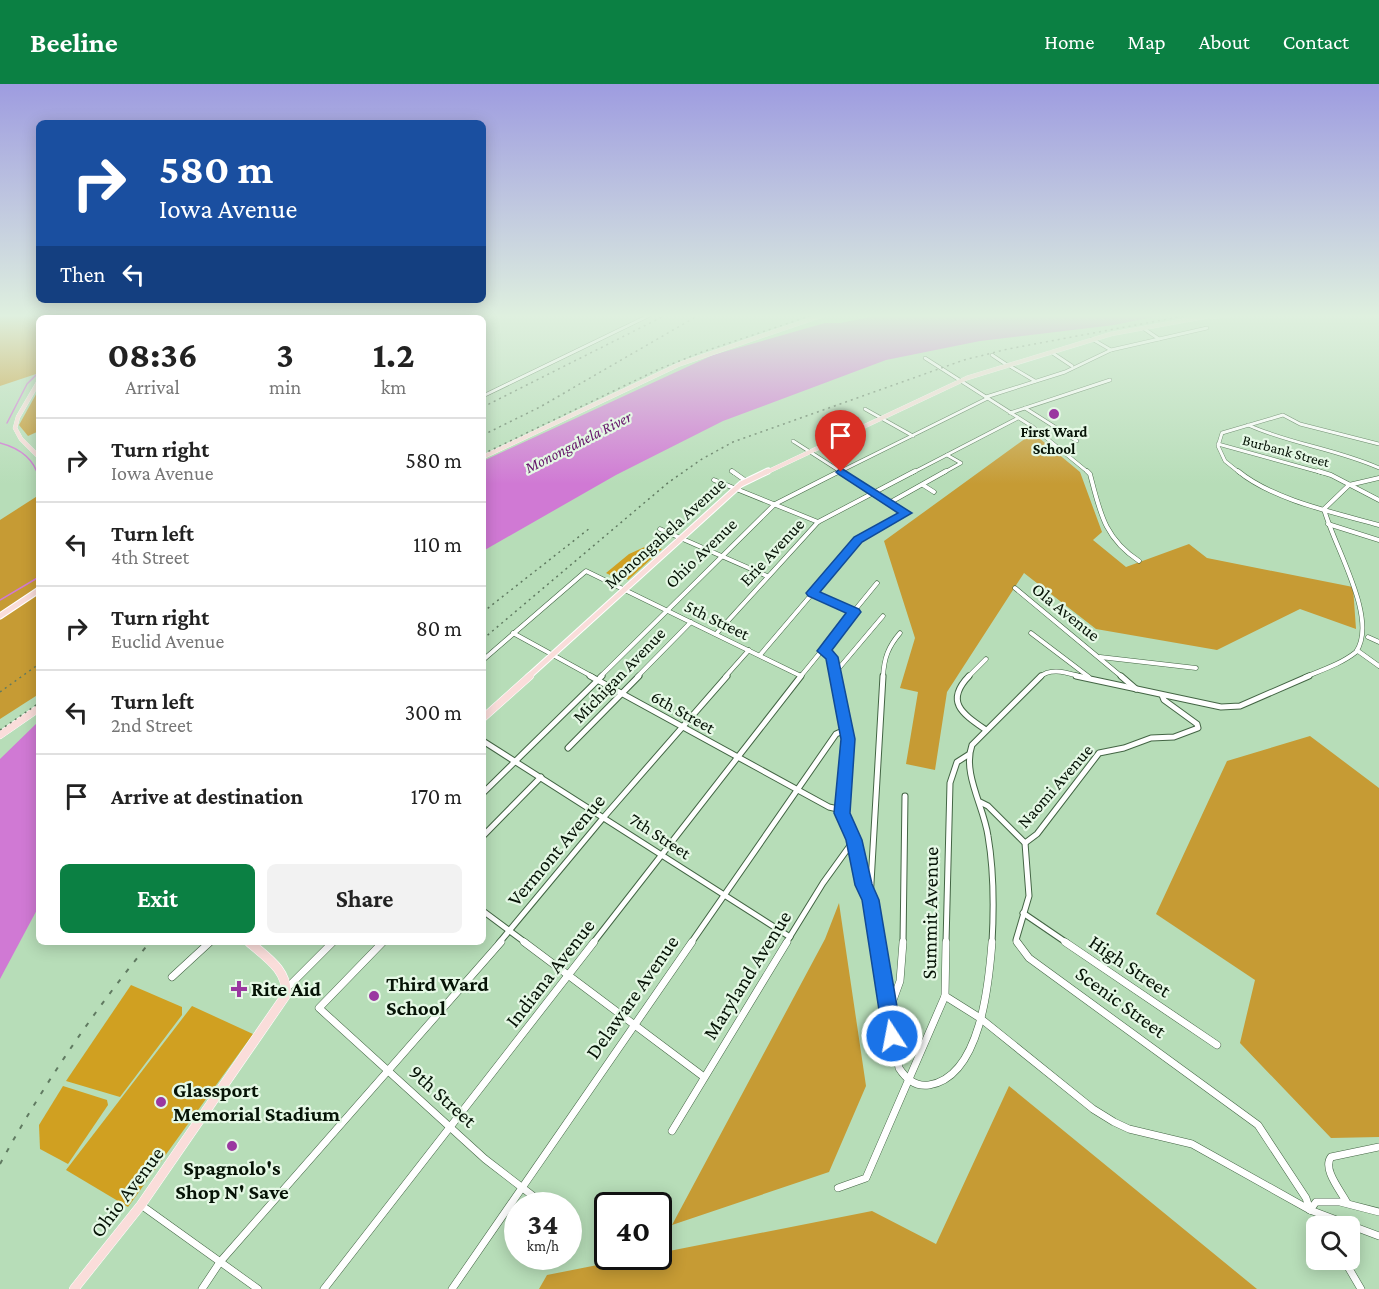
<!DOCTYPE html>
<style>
body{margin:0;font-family:"Crimson Pro",serif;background:#f2f2f2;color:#222;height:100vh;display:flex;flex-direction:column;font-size:22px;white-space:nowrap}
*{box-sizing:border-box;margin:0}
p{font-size:20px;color:#767676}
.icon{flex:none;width:33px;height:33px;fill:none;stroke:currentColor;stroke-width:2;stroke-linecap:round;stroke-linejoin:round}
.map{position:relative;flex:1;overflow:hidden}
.details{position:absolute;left:36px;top:231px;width:450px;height:630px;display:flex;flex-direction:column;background:#fff;border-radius:9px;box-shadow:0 3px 15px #0003}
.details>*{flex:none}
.hud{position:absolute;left:36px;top:36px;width:450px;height:183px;border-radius:9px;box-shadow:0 3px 15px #0003;background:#1a4fa0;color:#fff;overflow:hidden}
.fabs{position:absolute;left:1306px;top:1132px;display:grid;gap:12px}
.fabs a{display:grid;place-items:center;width:54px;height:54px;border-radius:9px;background:#fff;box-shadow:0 3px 15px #0003;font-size:30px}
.speed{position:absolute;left:504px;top:1108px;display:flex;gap:12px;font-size:30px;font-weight:700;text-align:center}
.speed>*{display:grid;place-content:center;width:78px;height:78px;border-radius:50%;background:#fff;box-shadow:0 3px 15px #0003;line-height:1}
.speed small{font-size:15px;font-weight:400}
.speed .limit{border:3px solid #111;border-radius:9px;background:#fff;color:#111}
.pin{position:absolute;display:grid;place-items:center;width:51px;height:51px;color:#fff;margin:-62px -26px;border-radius:50% 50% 50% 0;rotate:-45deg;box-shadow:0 0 6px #0007}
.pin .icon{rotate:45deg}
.me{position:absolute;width:66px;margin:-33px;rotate:349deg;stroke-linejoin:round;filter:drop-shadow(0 0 4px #0008)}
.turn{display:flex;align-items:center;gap:21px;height:126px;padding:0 24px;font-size:27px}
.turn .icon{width:78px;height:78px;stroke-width:2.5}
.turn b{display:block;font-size:42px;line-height:51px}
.then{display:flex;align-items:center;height:57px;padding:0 24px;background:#0003;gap:12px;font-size:22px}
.eta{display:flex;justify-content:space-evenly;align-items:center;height:102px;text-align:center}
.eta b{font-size:36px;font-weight:700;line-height:42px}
.cta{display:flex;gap:12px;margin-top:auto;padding:12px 24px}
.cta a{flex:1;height:69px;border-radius:9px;background:#0b8043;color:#fff;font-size:24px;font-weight:700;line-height:69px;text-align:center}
.cta a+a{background:#f2f2f2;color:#222}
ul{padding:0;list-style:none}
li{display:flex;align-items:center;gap:18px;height:84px;padding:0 24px;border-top:2px solid #e0e0e0}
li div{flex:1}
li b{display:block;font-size:22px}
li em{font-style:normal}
header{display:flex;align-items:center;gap:36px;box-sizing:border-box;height:84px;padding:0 30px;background:#0b8043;color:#fff}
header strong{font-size:28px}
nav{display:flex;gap:33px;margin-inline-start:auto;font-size:21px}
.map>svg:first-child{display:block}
.green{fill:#d0a021}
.forest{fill:#c69b34}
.water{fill:#d079d4}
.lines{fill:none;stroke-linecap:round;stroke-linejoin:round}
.stream{stroke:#d079d4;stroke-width:1.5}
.minor-far3-casing{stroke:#436544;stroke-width:4}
.minor-far2-casing{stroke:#436544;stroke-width:5}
.minor-far1-casing{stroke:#436544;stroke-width:7}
.minor-casing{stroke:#436544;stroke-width:8}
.major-far3-casing{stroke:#fff;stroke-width:4.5}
.major-far2-casing{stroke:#fff;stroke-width:7}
.major-far1-casing{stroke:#fff;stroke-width:8}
.major-casing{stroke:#fff;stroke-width:10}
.minor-far3{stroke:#fff;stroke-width:3}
.minor-far2{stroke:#fff;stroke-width:4}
.minor-far1{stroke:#fff;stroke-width:5}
.minor{stroke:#fff;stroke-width:7}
.major-far3{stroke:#faddda;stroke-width:4}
.major-far2{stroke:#faddda;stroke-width:5}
.major-far1{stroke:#faddda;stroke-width:7}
.major{stroke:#faddda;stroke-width:9}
.rail-far1{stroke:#607a61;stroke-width:1.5;stroke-dasharray:2 4;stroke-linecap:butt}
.rail{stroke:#607a61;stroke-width:2;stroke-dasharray:4.5 9;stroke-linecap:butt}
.route{fill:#1a73e8;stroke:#114b97;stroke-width:1.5}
.poi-dot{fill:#9a38a0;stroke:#e5f8e5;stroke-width:2}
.labels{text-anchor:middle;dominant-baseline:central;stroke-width:4.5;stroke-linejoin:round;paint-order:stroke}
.far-poi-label{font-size:15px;font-weight:bold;fill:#061306;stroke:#e5f8e5}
.far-street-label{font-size:15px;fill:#061306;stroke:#e5f8e5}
.far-water-label{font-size:16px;font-style:italic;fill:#65156a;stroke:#e5f8e5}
.street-label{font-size:18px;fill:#061306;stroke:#e5f8e5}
.near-street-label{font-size:21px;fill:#061306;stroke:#e5f8e5}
.near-poi-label{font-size:21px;font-weight:bold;fill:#061306;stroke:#e5f8e5;text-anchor:start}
</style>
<header>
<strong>Beeline</strong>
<nav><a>Home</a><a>Map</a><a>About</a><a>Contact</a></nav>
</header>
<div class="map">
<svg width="1379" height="1205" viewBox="0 0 1379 1205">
<rect width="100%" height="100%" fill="#b7ddb8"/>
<!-- green -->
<g class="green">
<polygon points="649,461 662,465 628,496 624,492 618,495 606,489 629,470"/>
<polygon points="131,901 182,923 182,931 120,1013 66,997"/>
<polygon points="192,922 253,950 128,1123 66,1086"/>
<polygon points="63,1002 107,1016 108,1021 68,1080 40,1065 39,1041"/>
</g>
<!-- forest -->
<g class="forest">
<polygon points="0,231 145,231 144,234 39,234 39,289 0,302"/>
<polygon points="228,231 374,231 375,234 227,234"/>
<polygon points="39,305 39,347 28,352 19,341"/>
<polygon points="1033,349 1080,388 1102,448 1093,456 1126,483 1189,460 1207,474 1353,503 1356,545 1300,525 1217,566 1096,545 1024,489 947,608 935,686 906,680 918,608 900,604 915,554 884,457"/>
<polygon points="39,411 39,610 0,635 0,436"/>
<polygon points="1310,652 1379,704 1379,1053 1331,1054 1240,959 1255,896 1156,830 1227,677"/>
<polygon points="839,819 866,1002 829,1088 672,1141 825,855"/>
<polygon points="1009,1002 1257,1205 539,1205 547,1191 638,1173 658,1173 659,1169 872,1127 936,1160"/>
</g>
<!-- water -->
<g class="water">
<polygon points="880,231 1163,231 1114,241 980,257 886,276 723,337 616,391 483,467 483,377 713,271 825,239 840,239"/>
<polygon points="39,637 39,822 0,895 0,675"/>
</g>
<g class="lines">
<!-- stream -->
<g class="stream">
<polyline points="102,234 105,231"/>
<polyline points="7,339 27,300 39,288"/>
<path d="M 0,359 C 19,364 34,374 39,394"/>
<polyline points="0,516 39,493"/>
</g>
<defs>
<g id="minor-far3">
<polyline points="106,234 108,231"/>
<polyline points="436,234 443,231"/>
<polyline points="1143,244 1159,255"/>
<polyline points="1092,255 1111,266"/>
<polyline points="1051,268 1072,282"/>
<polyline points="992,271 1007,281"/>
<polyline points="925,274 1033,343 1089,389"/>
<polyline points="1008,281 1035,297"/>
<polyline points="483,312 650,231"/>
<polyline points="986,313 1065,288 1111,266 1207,244"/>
<polyline points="1025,324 1077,357"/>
<polyline points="865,325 913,352"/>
<polyline points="1010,329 1110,296"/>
<path d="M 1248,341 C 1290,360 1337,365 1379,384"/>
<polyline points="793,357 843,389"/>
<polyline points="1218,360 1323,389"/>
<polyline points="731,387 734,389"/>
<polyline points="837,389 988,314"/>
<polyline points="912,389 1018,334"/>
<polyline points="943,389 961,379 947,371"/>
<polyline points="1240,389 1225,377 1218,362 1222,349 1283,331 1300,340 1379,360"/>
</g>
<g id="minor-far2">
<polyline points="732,387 746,397"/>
<polyline points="841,387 906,429"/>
<path d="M 1087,387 L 1090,390 C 1100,428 1104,454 1139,477"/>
<path d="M 1238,387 C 1273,416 1336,429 1379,441"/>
<polyline points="1318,387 1331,391 1379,416"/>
<polyline points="714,396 818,438"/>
<polyline points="923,401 934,408"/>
<polyline points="889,419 946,387"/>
<polyline points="1328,440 1379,456"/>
<polyline points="660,445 767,492"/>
<polyline points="1015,504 1122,593"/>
<polyline points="812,509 855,528"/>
<polyline points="513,549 593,593"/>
<polyline points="1031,549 1089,593"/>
<polyline points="716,550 818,438 915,387"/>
<polyline points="1368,553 1379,558"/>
<polyline points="823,567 832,573 836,593"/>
<polyline points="1358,567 1379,582"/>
<polyline points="760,571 858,456 906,429"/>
<polyline points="1100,573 1196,584"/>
<polyline points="483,576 586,487 801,592 877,499"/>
<polyline points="834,590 883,532"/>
<polyline points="600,593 775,420 840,387"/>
<polyline points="637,593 691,538"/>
<polyline points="725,593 749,566"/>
<path d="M 883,593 C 884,574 888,563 900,549"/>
<polyline points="968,593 986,575"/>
<path d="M 1040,593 C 1051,582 1070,590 1083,593"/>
<path d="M 1305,593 C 1322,586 1341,580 1356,568 C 1379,535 1334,463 1324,425 L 1349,401 L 1379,394"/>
</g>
<g id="minor-far1">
<polyline points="590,592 829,723 842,726"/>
<polyline points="836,592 848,655 842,729 854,756 863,801 870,816 876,859"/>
<path d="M 969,592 C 944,618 963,630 986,646"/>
<polyline points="1076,592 1221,623 1240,622 1309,592"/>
<polyline points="1121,592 1136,605"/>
<polyline points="483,657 790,853"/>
<polyline points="568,664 639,592"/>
<polyline points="483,709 602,592"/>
<polyline points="980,718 988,722 1025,759 1029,812 1016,856 1018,859"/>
<polyline points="483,752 541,693"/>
<polyline points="1025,759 1037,750 1099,669 1124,664 1151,654 1174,653 1198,644 1197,640 1164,616 1162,611"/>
<polyline points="870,816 883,592"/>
<polyline points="483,827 526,859"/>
<polyline points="1023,829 1067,859"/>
<polyline points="499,859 603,734 727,592"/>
<polyline points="593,859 801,592"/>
<polyline points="691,859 836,650 845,646"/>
<polyline points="786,859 823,799 854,756"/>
<polyline points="903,859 905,712"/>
<polyline points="946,859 950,699 957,678 968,671"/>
<path d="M 992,859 C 994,824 994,787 988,752 C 984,723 962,689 972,661 L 1041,592"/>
</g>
<g id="minor">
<polyline points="383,858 319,924 485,1075 546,1122"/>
<polyline points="524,858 704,993"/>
<path d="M 876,858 L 899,984 C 906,995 915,1003 929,1001 C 981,993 989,898 992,858"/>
<polyline points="1017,858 1029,874 1258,1041 1306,1114 1310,1126"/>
<polyline points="1065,858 1217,961"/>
<polyline points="172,893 210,858"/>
<polyline points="288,903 333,858"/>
<polyline points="945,912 980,934 1093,1025 1114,1038 1129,1045 1192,1060 1310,1126 1379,1152"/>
<polyline points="888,930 900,897 903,858"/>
<polyline points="672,1047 787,858"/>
<polyline points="838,1104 866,1094 945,912 946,858"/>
<path d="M 1347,1119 C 1341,1107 1322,1085 1331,1073 L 1379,1063"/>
<polyline points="141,1121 258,1205"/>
<polyline points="1310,1126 1316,1118 1340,1118 1379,1128"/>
<polyline points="1325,1133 1329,1143"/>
<polyline points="1344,1176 1361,1205"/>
<polyline points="202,1205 220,1178 501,858"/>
<polyline points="324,1205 594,858"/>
<polyline points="452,1205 692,858"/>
</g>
<g id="major-far3">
<polyline points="1212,233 1229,231"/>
<polyline points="224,234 230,231"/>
<polyline points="39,297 18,333 15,344 21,355 39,373"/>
<polyline points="483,373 680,280 823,231"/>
<polyline points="765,389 967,294 1111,250 1214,231"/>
</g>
<g id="major-far2">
<polyline points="0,532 39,506"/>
<polyline points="528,593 741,400 768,387"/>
</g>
<g id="major-far1">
<polyline points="483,634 530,592"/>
<polyline points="0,651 39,624"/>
</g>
<path id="major" d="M 74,1205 L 141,1121 L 286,911 C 288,886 266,873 249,858"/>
</defs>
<!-- minor-far3 casing -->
<use href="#minor-far3" class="minor-far3-casing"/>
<!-- minor-far2 casing -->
<use href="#minor-far2" class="minor-far2-casing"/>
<!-- minor-far1 casing -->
<use href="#minor-far1" class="minor-far1-casing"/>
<!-- minor casing -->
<use href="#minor" class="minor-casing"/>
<!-- major-far3 casing -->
<use href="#major-far3" class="major-far3-casing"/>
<!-- major-far2 casing -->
<use href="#major-far2" class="major-far2-casing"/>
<!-- major-far1 casing -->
<use href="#major-far1" class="major-far1-casing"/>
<!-- major casing -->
<use href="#major" class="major-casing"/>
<!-- minor-far3 -->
<use href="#minor-far3" class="minor-far3"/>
<!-- minor-far2 -->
<use href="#minor-far2" class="minor-far2"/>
<!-- minor-far1 -->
<use href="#minor-far1" class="minor-far1"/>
<!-- minor -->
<use href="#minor" class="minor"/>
<!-- major-far3 -->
<use href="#major-far3" class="major-far3"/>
<!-- major-far2 -->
<use href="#major-far2" class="major-far2"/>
<!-- major-far1 -->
<use href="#major-far1" class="major-far1"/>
<!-- major -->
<use href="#major" class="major"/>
<!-- rail-far1 -->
<g class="rail-far1">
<polyline points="444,234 451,231"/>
<polyline points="483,323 666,231"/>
<polyline points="483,351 540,323 699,231"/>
<polyline points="483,370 659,285 702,268 813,231"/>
<polyline points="483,528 590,444"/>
<polyline points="483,555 669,398 702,375 733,358 964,276 1008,265 1189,231"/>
<polyline points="0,608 39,580"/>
<polyline points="0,646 39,619"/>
</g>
<!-- rail -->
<path class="rail" d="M 0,1080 C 43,1001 93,928 150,858"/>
</g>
<!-- sky -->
<linearGradient id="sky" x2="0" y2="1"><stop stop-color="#9e9ce0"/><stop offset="0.58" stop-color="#dff0df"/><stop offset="1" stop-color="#dff0df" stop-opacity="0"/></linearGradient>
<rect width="1379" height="400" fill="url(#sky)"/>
<!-- route -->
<polygon class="route" points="841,384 912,429 862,458 820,508 859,525 861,528 832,566 838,573 855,655 850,729 862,756 872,800 879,816 902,952 899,959 892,962 886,959 883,952 862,816 855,801 846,756 834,729 841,655 826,575 817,567 846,529 808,512 806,509 854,453 898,429 838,390 836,388"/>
<!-- markers -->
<g class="poi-dot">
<circle cx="1054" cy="330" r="6"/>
<path d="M236 896h6v6h6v6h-6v6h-6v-6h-6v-6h6z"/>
<circle cx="374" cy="912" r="6"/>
<circle cx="161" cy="1018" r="6"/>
<circle cx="232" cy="1062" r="6"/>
</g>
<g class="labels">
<!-- far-poi labels -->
<g class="far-poi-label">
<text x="1054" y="348">First Ward<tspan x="1054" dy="17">School</tspan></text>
</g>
<!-- far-street labels -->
<g class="far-street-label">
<text transform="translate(1286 367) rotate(15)">Burbank Street</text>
</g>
<!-- far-water labels -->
<g class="far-water-label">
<text transform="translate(578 358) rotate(-27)">Monongahela River</text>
</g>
<!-- street labels -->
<g class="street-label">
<text transform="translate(665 449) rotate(-42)">Monongahela Avenue</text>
<text transform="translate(772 468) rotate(-47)">Erie Avenue</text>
<text transform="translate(701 469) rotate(-44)">Ohio Avenue</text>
<text transform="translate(1066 528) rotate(39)">Ola Avenue</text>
<text transform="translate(717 536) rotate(26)">5th Street</text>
<text transform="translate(619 591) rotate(-46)">Michigan Avenue</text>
<text transform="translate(683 628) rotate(29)">6th Street</text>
<text transform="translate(1055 702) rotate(-49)">Naomi Avenue</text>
<text transform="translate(660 752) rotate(33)">7th Street</text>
</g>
<!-- near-street labels -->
<g class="near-street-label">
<text transform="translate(556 766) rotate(-50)">Vermont Avenue</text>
<text transform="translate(930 829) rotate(-89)">Summit Avenue</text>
<text transform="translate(1130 882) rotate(34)">High Street</text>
<text transform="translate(550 889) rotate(-52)">Indiana Avenue</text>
<text transform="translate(747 891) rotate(-58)">Maryland Avenue</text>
<text transform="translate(632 913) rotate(-55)">Delaware Avenue</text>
<text transform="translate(1121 918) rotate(36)">Scenic Street</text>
<text transform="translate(443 1012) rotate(42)">9th Street</text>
<text transform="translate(127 1108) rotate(-53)">Ohio Avenue</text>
</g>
<!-- near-poi labels -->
<g class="near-poi-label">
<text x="386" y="900">Third Ward<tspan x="386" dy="24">School</tspan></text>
<text x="251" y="905">Rite Aid</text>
<text x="173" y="1006">Glassport<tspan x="173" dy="24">Memorial Stadium</tspan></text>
<text x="232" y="1084" text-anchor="middle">Spagnolo's<tspan x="232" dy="24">Shop N' Save</tspan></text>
</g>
</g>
</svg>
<div class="fabs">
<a><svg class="icon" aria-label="search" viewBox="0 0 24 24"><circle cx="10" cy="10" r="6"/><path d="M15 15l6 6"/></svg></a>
</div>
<div class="speed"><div>34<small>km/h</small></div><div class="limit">40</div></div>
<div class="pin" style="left:841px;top:388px;background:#d93025"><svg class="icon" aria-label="arrive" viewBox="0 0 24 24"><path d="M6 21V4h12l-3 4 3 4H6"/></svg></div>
<svg class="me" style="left:892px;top:952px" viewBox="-20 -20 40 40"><circle r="17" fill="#1a73e8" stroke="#fff" stroke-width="3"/><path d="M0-11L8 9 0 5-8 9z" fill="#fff"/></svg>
<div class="hud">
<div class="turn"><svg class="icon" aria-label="right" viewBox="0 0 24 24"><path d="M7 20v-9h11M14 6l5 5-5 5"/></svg><div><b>580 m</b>Iowa Avenue</div></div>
<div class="then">Then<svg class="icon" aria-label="left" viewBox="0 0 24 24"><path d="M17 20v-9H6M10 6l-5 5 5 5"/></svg></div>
</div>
<section class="details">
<div class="eta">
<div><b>08:36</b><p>Arrival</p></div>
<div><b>3</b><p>min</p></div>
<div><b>1.2</b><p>km</p></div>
</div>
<ul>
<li><svg class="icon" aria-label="right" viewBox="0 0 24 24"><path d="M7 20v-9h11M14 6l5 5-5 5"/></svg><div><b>Turn right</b><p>Iowa Avenue</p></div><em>580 m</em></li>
<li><svg class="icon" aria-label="left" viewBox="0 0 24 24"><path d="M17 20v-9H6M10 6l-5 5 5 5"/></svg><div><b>Turn left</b><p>4th Street</p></div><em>110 m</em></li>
<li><svg class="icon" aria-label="right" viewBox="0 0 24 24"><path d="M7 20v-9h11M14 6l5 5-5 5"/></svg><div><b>Turn right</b><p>Euclid Avenue</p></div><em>80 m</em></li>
<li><svg class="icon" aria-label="left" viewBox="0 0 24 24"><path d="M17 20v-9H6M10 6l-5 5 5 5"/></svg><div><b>Turn left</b><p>2nd Street</p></div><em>300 m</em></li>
<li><svg class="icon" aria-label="arrive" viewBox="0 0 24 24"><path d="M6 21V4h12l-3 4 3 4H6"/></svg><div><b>Arrive at destination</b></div><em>170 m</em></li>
</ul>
<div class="cta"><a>Exit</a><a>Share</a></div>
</section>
</div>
